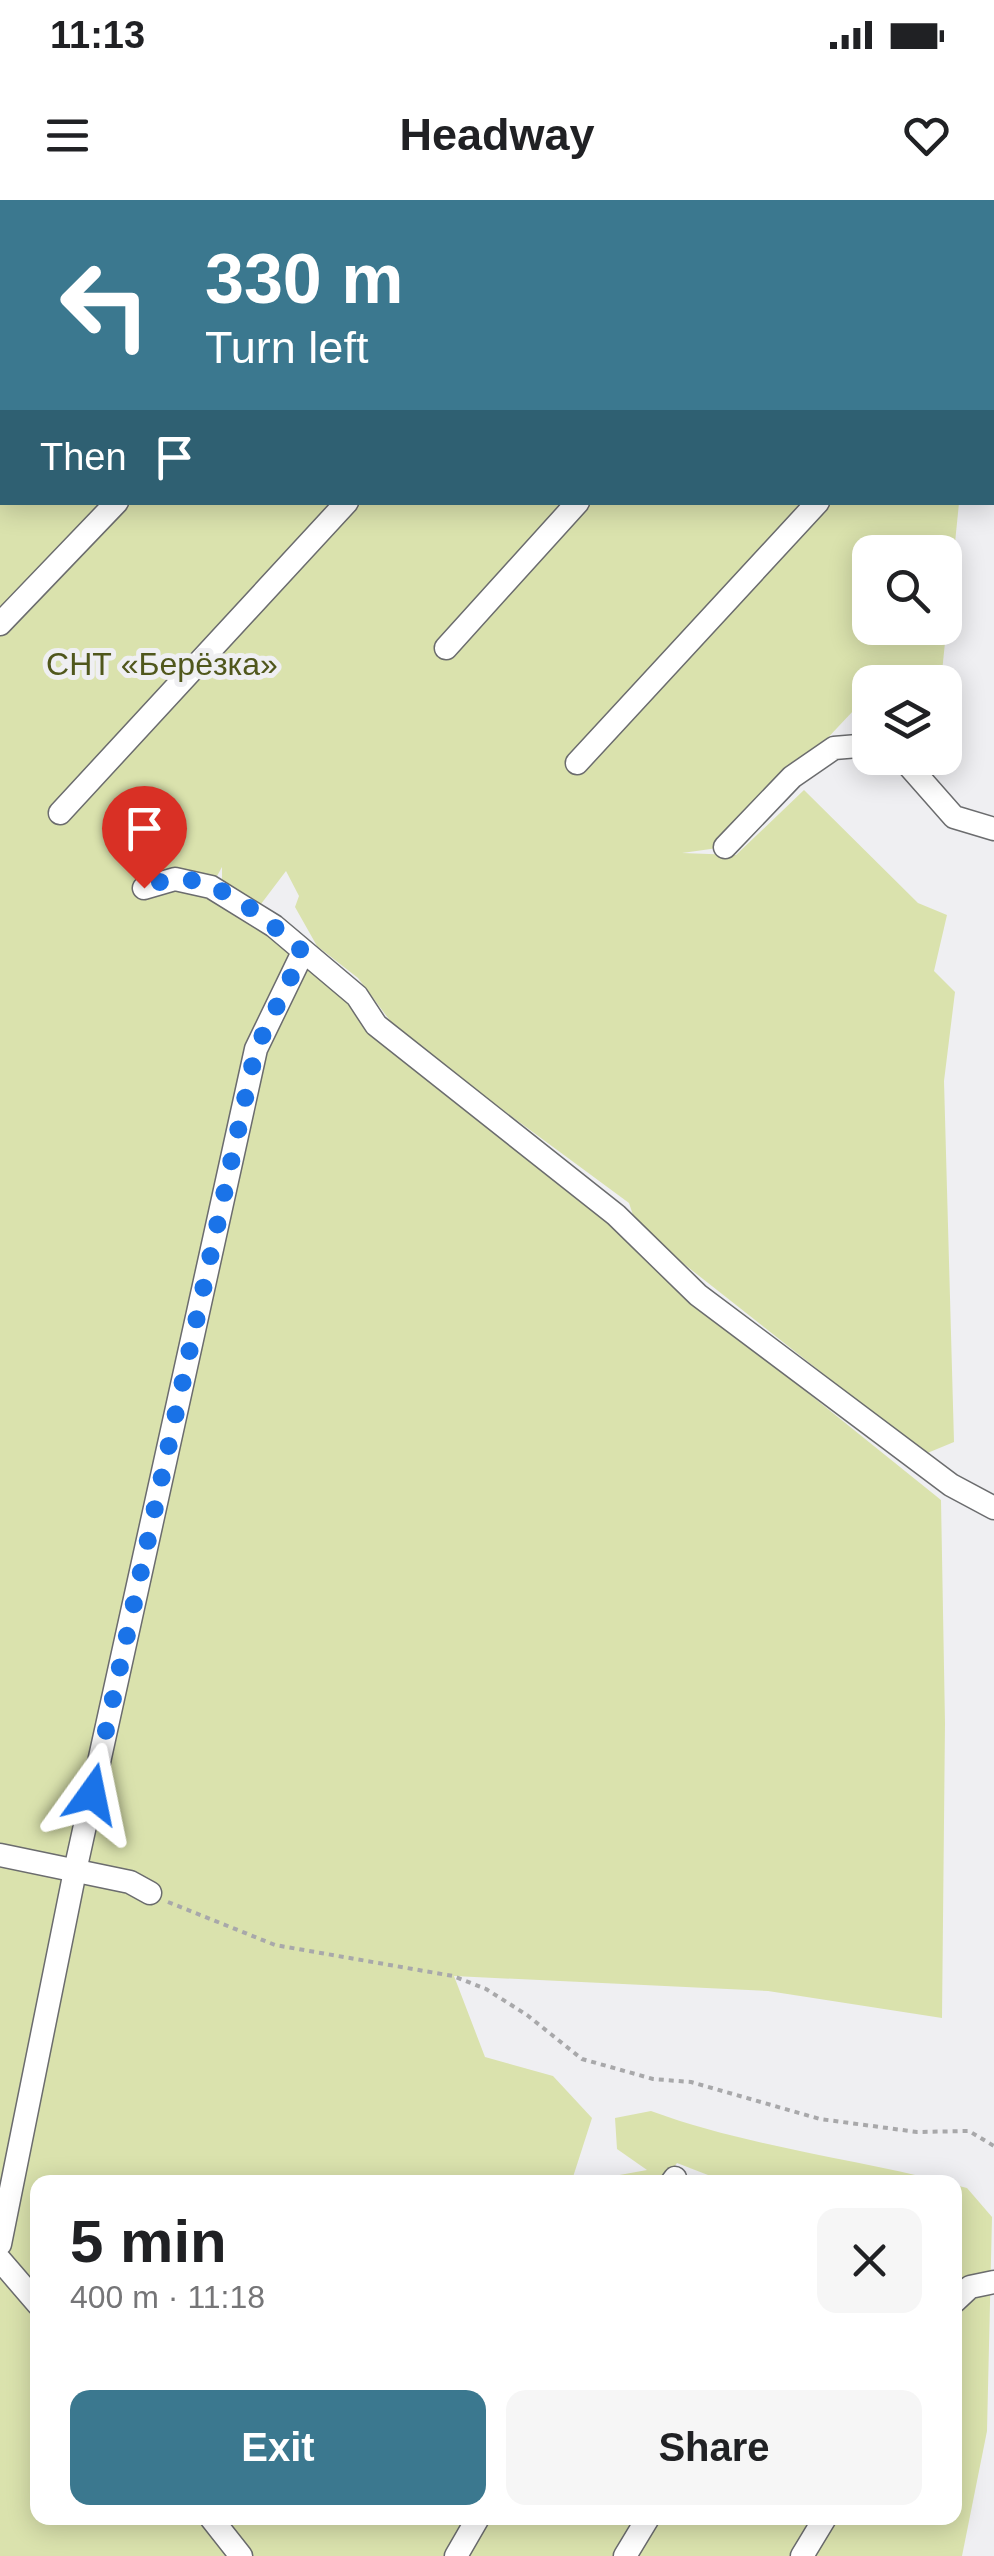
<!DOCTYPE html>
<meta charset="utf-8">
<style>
body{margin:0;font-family:Arial,sans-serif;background:#f6f6f6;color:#202124;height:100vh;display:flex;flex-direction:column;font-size:38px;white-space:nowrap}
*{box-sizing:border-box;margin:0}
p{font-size:32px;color:#757577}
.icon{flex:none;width:55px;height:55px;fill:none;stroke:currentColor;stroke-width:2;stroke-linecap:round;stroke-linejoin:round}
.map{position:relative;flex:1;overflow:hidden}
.panel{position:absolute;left:30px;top:1975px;width:932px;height:350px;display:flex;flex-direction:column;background:#fff;border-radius:20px;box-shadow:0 5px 25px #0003}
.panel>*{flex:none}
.hud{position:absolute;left:0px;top:0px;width:995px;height:305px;box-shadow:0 5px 25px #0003;background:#3b788f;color:#fff;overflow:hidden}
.buttons{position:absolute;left:852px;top:335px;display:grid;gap:20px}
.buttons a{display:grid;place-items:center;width:110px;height:110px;border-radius:20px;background:#fff;box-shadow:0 5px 25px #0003;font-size:50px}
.pin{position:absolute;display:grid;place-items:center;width:85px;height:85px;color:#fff;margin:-102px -42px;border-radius:50% 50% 50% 0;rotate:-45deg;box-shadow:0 0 10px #0007}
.pin .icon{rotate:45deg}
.me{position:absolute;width:110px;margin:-55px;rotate:12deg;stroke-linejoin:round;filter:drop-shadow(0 0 8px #0008)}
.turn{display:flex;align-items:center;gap:35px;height:210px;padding:0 40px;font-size:45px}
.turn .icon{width:130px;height:130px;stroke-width:2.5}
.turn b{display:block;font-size:70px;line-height:85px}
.then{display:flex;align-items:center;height:95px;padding:0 40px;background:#0003;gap:20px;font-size:38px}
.round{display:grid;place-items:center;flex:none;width:105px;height:105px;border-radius:20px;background:#f6f6f6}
.head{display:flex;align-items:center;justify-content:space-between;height:170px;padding:0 40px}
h1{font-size:60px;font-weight:700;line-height:75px}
.primary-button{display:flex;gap:20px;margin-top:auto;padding:20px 40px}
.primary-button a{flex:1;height:115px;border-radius:20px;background:#3b788f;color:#fff;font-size:40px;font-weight:700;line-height:115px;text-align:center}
.primary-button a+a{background:#f6f6f6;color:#202124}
.status{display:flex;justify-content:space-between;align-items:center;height:70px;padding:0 50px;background:#fff;direction:ltr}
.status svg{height:28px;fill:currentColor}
header{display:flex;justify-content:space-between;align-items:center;height:130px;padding:0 40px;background:#fff;font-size:45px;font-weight:700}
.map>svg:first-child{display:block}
.green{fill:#dae2ad;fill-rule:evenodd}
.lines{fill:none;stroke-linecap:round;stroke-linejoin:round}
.minor-casing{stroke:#6b6c6e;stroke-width:25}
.path{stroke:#a8a8aa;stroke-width:4;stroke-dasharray:5 5;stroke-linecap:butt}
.minor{stroke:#fff;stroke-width:22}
.route{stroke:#1a73e8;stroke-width:18;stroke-dasharray:0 32.4}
.labels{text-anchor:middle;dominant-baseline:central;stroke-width:10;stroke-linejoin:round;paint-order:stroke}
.park-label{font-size:32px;fill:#50571c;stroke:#efeff2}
</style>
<div class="status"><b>11:13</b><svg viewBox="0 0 49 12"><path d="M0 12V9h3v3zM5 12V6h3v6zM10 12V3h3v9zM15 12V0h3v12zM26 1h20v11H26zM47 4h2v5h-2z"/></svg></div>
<header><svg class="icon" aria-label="menu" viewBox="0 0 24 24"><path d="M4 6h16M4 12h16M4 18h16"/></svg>Headway<svg class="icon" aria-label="heart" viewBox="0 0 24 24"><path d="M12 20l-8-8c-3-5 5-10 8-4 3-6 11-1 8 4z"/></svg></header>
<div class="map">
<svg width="994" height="2356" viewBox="0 0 994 2356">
<rect width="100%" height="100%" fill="#efeff2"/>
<!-- green -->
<g class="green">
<path d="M 0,0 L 990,0 L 2,2 L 2,302 L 959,303 L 941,482 L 870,482 L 870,493 L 725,647 L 682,653 L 736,655 L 804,590 L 918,703 L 947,715 L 934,771 L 955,792 L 944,881 L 954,1242 L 925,1254 L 637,1027 L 629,1003 L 400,834 L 358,778 L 317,746 L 295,707 L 299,696 L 286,671 L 261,704 L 222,683 L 222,667 L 211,687 L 615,1024 L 680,1090 L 941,1300 L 945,1523 L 942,1818 L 768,1791 L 454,1776 L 485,1857 L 553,1876 L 592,1918 L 573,1977 L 584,1982 L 38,1982 L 38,2318 L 206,2318 L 236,2356 L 0,2356 ZM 870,352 L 945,352 L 945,428 L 870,428 Z"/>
<path d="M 651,1911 C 743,1945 849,1958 945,1982 L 726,1982 L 677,1963 L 668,1975 L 698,1982 L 592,1980 L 647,1970 L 617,1949 L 615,1918 Z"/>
<polygon points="955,1985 967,1988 992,2017 987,2231 962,2356 244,2356 213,2318 955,2318"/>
</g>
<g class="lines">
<defs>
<g id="minor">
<polyline points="129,0 132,2"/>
<polyline points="386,2 388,0"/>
<polyline points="623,2 625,0"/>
<polyline points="852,2 854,0"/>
<polyline points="989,2 990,0"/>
<polyline points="0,170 2,167"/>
<polyline points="0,424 117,302"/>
<polyline points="446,448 578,302"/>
<polyline points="902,558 954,617 994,629"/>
<polyline points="577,563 818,302"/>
<polyline points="60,613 347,302"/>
<polyline points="725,647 792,577 834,548 870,545"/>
<polyline points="144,688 175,679 211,687 274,726 357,796 376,825 616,1015 698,1095 951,1285 994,1308"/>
<polyline points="0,1655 130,1682 150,1693"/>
<polyline points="672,1982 675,1978"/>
<polyline points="0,2044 75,1671 256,849 303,752"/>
<polyline points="0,2060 38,2104"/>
<polyline points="955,2101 970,2087 994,2082"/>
<polyline points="211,2318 241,2356"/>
<polyline points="456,2356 478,2318"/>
<polyline points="625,2356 648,2318"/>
<polyline points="802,2356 825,2318"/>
</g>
</defs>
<!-- minor casing -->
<use href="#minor" class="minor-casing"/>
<!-- path -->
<polyline class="path" points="168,1702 275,1745 453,1776 486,1789 527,1815 582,1859 653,1879 691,1882 820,1919 917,1932 969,1931 994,1946"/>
<!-- minor -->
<use href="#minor" class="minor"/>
</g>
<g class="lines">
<!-- route -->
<path class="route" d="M 92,1594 L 256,849 L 303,752 C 272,724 219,676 174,679 C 164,679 153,685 144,688"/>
</g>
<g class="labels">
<!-- park labels -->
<g class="park-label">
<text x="162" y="464">СНТ «Берёзка»</text>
</g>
</g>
</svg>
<div class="buttons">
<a><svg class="icon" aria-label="search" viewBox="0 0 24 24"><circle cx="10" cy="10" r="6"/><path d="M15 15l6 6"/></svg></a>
<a><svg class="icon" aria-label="layers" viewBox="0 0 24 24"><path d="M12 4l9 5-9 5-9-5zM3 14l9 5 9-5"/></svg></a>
</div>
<div class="pin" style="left:144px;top:688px;background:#d93025"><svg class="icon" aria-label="arrive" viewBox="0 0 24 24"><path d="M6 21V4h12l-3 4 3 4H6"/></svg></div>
<svg class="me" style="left:92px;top:1594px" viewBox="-20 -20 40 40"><path d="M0-17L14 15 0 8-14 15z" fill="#1a73e8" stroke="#fff" stroke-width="4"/></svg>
<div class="hud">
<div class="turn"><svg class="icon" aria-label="left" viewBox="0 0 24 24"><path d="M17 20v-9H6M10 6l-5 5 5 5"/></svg><div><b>330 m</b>Turn left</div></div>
<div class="then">Then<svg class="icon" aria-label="arrive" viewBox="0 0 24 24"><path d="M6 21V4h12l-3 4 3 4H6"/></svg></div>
</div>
<section class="panel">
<div class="head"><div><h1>5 min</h1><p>400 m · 11:18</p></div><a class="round"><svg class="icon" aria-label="close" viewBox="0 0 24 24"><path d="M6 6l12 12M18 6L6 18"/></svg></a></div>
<div class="primary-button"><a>Exit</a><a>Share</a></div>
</section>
</div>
